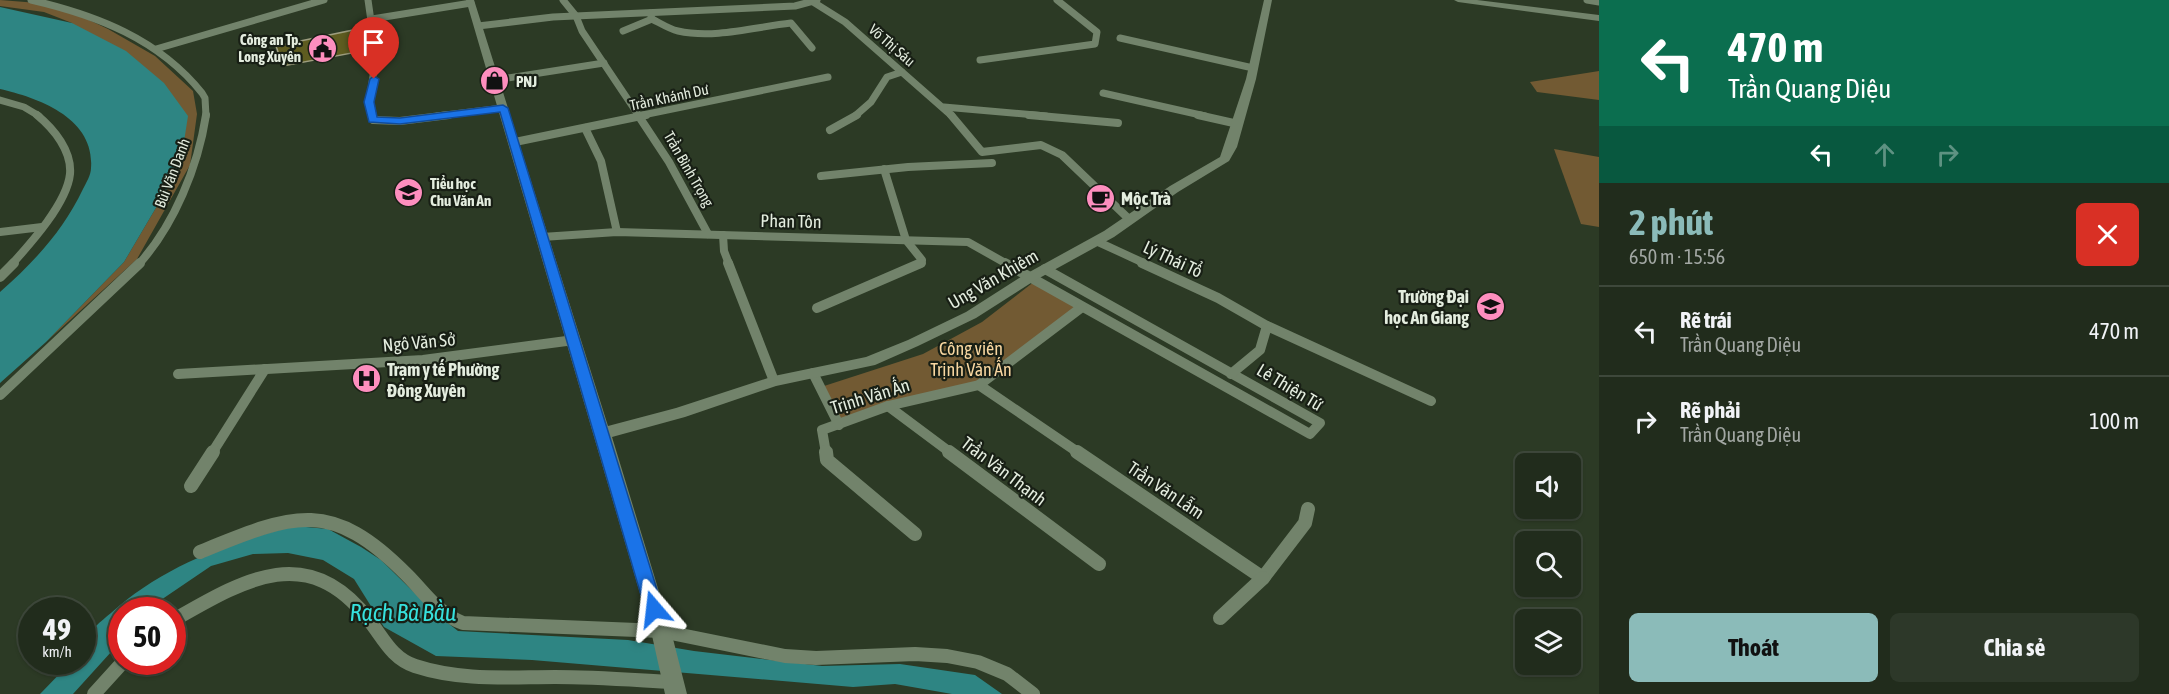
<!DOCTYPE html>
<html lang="vi">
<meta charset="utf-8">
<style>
body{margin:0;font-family:"Asap Condensed",sans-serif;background:#2d3829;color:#f1f3f6;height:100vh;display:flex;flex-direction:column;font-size:22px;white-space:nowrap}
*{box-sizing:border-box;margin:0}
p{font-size:20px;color:#a2a7a3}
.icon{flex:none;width:33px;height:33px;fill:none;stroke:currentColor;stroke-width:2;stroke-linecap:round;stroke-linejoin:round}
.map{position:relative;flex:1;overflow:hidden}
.drawer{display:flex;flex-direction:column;background:#212c1c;width:570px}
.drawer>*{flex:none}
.banner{background:#0b6e4f;color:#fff;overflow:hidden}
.tools{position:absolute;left:1515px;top:453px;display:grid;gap:12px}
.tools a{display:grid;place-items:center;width:66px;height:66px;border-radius:9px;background:#212c1c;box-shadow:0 2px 4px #0004,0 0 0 2px #3e483b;font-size:30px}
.speed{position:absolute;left:18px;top:597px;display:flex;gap:12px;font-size:30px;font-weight:700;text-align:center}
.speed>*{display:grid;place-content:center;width:78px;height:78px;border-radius:50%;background:#212c1c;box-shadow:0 2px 4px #0004,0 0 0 2px #3e483b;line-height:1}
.speed small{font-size:15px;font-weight:400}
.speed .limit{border:9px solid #d22;background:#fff;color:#111}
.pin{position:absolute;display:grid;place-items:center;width:51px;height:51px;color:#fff;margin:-62px -26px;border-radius:50% 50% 50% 0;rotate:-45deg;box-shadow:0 0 6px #0007}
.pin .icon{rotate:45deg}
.me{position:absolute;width:66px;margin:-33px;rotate:343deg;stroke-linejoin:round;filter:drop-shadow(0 0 4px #0008)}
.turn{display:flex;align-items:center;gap:21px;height:126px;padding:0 30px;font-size:27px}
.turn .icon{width:78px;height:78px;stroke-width:2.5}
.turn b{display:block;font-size:42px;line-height:51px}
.lanes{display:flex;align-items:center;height:57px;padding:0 30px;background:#0003;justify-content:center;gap:30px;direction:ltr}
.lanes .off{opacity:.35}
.round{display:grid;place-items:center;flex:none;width:63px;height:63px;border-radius:9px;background:#2d3829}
.head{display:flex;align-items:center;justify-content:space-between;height:102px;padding:0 30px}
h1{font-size:36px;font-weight:700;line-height:45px;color:#8bbbb9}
.cta{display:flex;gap:12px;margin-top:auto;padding:12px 30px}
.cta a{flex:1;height:69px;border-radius:9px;background:#8bbbb9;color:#111;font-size:24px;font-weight:700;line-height:69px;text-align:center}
.cta a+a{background:#2d3829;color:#f1f3f6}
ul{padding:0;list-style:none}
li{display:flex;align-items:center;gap:18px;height:90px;padding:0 30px;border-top:2px solid #3e483b}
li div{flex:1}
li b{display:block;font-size:22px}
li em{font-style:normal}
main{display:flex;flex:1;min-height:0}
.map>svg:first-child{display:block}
.green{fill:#725a33}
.water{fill:#2e8583}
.building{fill:#5e5c20;stroke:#9d9d7f;stroke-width:1.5}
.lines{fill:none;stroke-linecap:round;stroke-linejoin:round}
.street-far3{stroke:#72836b;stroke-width:7}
.street-far2{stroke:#72836b;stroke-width:8}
.street-far1{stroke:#72836b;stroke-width:10}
.street{stroke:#72836b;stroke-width:14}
.secondary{fill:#72836b;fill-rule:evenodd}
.route{fill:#1a73e8;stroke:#114b97;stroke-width:1.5}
.labels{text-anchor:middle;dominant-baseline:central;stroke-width:4.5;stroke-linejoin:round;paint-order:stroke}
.far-poi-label{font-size:15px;font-weight:bold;fill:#e4eddf;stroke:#181f15;text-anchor:start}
.far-street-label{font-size:15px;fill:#e4eddf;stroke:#181f15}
.poi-label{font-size:18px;font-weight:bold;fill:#e4eddf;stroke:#181f15;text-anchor:start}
.street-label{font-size:18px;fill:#e4eddf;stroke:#181f15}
.park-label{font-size:18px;fill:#f9d7a1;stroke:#181f15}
.near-water-label{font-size:24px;font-style:italic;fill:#36e0dd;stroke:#181f15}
</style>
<main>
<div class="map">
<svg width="1599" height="694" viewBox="0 0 1599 694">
<rect width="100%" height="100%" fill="#2c3a25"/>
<!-- green -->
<g class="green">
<polygon points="0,0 38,3 72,12 108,29 155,56 193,91 197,114 190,165 137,259 46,342 124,262 180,167 72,23 44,12 0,6"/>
<polygon points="1599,71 1599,100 1537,92 1530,82"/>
<polygon points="1554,149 1599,157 1599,227 1581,224"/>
<polygon points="1035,281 1082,307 979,385 839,425 821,387 923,354 982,322"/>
</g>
<!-- water -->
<g class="water">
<path d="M 0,7 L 72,23 L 126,51 L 164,83 L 188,116 L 180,167 L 124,262 L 46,342 L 0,383 L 0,292 C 34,262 63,231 83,189 C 86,183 91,175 91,168 C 95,118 39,98 0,89 Z"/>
<path d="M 295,526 L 328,529 L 361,547 L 381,560 L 434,612 L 458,631 L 628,640 L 694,651 L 822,666 L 900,664 L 975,675 L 1002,694 L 952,694 L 895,684 L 853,687 L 532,660 L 436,656 L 384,627 L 354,579 L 323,560 L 288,553 L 253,554 L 211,566 L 155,604 L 148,610 L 122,610 L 121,641 L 73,694 L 40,694 L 71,662 L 82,662 C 83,656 81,648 83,643 C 89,631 101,621 111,613 C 162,567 229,542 295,526 Z"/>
</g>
<!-- building -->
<polygon class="building" points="363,28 368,50 283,66 276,46"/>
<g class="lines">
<!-- street-far3 -->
<g class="street-far3">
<path d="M 31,0 C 96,15 159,39 202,93 L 205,98 L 206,116"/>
<polyline points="368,0 376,56 369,102 372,116"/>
<polyline points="563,0 576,16 582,31 639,116"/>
<polyline points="810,0 845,22 952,116"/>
<polyline points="1587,0 1599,2"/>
<path d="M 650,13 L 652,19 C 660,23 669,29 678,31 C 714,39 755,27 791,23 L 812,48"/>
<polyline points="372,19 471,3"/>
<polyline points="478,26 553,17 795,6 817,0"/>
<polyline points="623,31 652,19"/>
<polyline points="1120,38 1253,68"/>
<polyline points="156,49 324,0"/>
<polyline points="980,60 1095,44 1097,32 1057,0"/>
<polyline points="495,80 604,63"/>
<polyline points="1103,93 1205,116"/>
<polyline points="0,100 24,107 39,116"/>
<polyline points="944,107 1046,116"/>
<polyline points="437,116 503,108"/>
<polyline points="638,116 828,77"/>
<polyline points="855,116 871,102 887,77 902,72"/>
</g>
<!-- street-far2 -->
<g class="street-far2">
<polyline points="372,115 373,120 400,121 449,115"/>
<polyline points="638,115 669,162 708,234"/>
<polyline points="951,115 982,152 1041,145 1062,155 1130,220"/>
<polyline points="1029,115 1118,123"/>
<polyline points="1198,115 1238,124"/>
<polyline points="585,128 601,161 617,232"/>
<polyline points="830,130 857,115"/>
<polyline points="515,142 646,115"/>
<polyline points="884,169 906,240 922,260 920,264"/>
<polyline points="821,176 908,167 992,163"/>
<polyline points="0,232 42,227"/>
<polyline points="723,235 724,251 729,264"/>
<polyline points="542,237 617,232 968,242 1007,264"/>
<polyline points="1096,241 1146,264"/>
<path d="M 12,264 C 31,243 67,203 70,174 C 72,151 54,129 37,115"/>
<path d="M 139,264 C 174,225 198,167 206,115"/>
</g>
<!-- street-far1 -->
<g class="street-far1">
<polyline points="728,263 774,381"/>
<polyline points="1005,263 1310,434 1320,423 1045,269"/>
<polyline points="1142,263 1218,298 1267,326 1431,401"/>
<polyline points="0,277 14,263"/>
<polyline points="817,308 921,263"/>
<polyline points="813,373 839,425"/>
<polyline points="178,374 423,360 574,340"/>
<polyline points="1231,374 1260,350 1267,326"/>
<polyline points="979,385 1079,453"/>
<polyline points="0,395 140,263"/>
<polyline points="888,406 951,453"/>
<polyline points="212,453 265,369"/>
<polyline points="826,453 822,430 888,406 979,385 1082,307"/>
</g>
<!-- street -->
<g class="street">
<polyline points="826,452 827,460 915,534"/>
<polyline points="949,452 1099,564"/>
<polyline points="1077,452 1263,578 1305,523 1308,509"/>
<polyline points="191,486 213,452"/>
<path d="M 200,552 C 293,514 330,497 407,575 C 425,593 438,614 463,623 L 661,631 L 785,656 L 816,658 L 915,654 L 947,656 L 978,662 L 1007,674 L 1033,694"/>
<polyline points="1220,618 1263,578"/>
<path d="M 172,621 C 242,581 307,540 368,619 C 383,637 391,658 415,666 C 461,681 507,677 555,677 C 594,677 634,680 673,682"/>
<polyline points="94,694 123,662"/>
</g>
<!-- secondary -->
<g class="secondary">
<polygon points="466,0 474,0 608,426 676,408 774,376 866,357 908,340 966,312 1024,275 1104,231 1170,186 1220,157 1246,79 1264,0 1272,0 1256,79 1237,147 1229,161 1178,192 1114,237 1034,281 976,318 918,346 875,365 776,386 685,417 612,437 671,631 687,694 665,694 651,631"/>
<polygon points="1454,0 1477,0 1599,15 1599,21 1458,2"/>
</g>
</g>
<!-- route -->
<polygon class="route" points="374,76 379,79 374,102 377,117 400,118 503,105 508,108 663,609 661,615 654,617 648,615 645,609 500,112 400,124 369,122 364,102 370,79"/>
<!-- icons -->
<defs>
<symbol id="civic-disc" viewBox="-11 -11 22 22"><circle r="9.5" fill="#fd8ebe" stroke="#181f15"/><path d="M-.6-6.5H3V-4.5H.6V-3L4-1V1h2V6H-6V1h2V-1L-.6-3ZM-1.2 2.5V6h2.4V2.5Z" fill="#111"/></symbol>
<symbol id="shop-disc" viewBox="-11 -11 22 22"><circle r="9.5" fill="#fd8ebe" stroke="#181f15"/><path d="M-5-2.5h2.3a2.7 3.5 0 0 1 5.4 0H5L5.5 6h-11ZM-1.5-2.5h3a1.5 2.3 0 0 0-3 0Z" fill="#111"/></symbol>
<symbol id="school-disc" viewBox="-11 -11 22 22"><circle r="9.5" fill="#fd8ebe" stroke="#181f15"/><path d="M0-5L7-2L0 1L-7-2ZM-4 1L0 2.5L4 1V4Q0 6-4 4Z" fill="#111"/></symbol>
<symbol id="cafe-disc" viewBox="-11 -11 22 22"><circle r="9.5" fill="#fd8ebe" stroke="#181f15"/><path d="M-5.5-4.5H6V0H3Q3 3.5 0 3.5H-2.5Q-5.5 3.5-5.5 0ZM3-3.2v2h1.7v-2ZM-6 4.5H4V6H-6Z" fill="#111"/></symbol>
<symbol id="university-disc" viewBox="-11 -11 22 22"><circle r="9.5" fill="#fd8ebe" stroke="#181f15"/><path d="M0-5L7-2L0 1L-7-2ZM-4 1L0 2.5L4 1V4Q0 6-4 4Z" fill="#111"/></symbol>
<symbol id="hospital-disc" viewBox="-11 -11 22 22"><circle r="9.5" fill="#fd8ebe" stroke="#181f15"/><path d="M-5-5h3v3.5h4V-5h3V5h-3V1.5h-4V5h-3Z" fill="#111"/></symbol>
</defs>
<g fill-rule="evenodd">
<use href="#civic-disc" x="306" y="32" width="33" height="33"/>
<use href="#shop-disc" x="478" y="64" width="33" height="33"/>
<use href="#school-disc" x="392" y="176" width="33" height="33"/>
<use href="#cafe-disc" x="1084" y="182" width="33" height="33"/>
<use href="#university-disc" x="1474" y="290" width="33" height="33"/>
<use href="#hospital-disc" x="350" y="362" width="33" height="33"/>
</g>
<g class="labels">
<!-- far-poi labels -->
<g class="far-poi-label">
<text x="301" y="39" text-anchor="end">Công an Tp.<tspan x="301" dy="17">Long Xuyên</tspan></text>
<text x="516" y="81">PNJ</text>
<text x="430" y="183">Tiểu học<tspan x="430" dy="17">Chu Văn An</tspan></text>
</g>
<!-- far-street labels -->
<g class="far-street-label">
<text transform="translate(892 45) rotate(41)">Võ Thị Sáu</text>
<text transform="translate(669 97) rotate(-12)">Trần Khánh Dư</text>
<text transform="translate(689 169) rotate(60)">Trần Bình Trọng</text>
<text transform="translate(172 173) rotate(-69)">Bùi Văn Danh</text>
</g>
<!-- poi labels -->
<g class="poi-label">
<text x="1121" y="198">Mộc Trà</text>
<text x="1469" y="296" text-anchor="end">Trường Đại<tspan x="1469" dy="21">học An Giang</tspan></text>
<text x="387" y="369">Trạm y tế Phường<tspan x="387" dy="21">Đông Xuyên</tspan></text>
</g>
<!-- street labels -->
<g class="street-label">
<text transform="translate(791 221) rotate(1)">Phan Tôn</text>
<text transform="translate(1173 259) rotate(25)">Lý Thái Tổ</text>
<text transform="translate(993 279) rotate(-30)">Ung Văn Khiêm</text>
<text transform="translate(419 342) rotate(-5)">Ngô Văn Sở</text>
<text transform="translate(1290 387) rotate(31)">Lê Thiện Tứ</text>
<text transform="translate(870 396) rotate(-17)">Trịnh Văn Ấn</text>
<text transform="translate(1004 471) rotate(37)">Trần Văn Thạnh</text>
<text transform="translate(1166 490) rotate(34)">Trần Văn Lẫm</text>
</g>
<!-- park labels -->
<g class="park-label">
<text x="971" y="348">Công viên<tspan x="971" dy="21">Trịnh Văn Ấn</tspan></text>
</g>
<!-- near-water labels -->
<g class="near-water-label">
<text x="403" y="612">Rạch Bà Bầu</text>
</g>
</g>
</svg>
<div class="tools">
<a><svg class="icon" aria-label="sound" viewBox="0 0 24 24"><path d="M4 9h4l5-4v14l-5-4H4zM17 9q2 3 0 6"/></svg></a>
<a><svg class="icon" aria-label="search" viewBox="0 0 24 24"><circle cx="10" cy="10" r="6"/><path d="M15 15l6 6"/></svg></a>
<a><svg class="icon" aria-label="layers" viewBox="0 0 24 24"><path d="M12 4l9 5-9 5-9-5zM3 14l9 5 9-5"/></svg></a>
</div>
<div class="speed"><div>49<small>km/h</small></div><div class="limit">50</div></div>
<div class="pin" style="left:374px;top:79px;background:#d93025"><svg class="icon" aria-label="arrive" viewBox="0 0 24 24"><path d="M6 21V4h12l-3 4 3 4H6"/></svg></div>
<svg class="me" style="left:654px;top:609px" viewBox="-20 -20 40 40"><path d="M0-17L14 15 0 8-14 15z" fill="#1a73e8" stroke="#fff" stroke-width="4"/></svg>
</div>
<section class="drawer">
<div class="banner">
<div class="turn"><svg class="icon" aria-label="left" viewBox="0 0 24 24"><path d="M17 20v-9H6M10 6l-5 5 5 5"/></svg><div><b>470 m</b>Trần Quang Diệu</div></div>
<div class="lanes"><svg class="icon" aria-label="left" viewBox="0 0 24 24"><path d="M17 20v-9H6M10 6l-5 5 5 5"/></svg><svg class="icon off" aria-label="ahead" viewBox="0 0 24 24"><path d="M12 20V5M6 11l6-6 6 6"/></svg><svg class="icon off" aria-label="right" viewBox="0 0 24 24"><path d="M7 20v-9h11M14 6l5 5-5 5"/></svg></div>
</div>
<div class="head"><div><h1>2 phút</h1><p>650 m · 15:56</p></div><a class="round" style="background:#d93025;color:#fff"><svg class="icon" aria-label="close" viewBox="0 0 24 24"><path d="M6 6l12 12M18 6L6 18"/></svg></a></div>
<ul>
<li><svg class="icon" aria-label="left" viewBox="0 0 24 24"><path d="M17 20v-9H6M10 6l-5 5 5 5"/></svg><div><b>Rẽ trái</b><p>Trần Quang Diệu</p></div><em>470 m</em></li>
<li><svg class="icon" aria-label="right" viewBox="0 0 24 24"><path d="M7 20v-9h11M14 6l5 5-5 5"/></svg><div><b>Rẽ phải</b><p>Trần Quang Diệu</p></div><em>100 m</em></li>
</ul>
<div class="cta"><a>Thoát</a><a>Chia sẻ</a></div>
</section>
</main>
